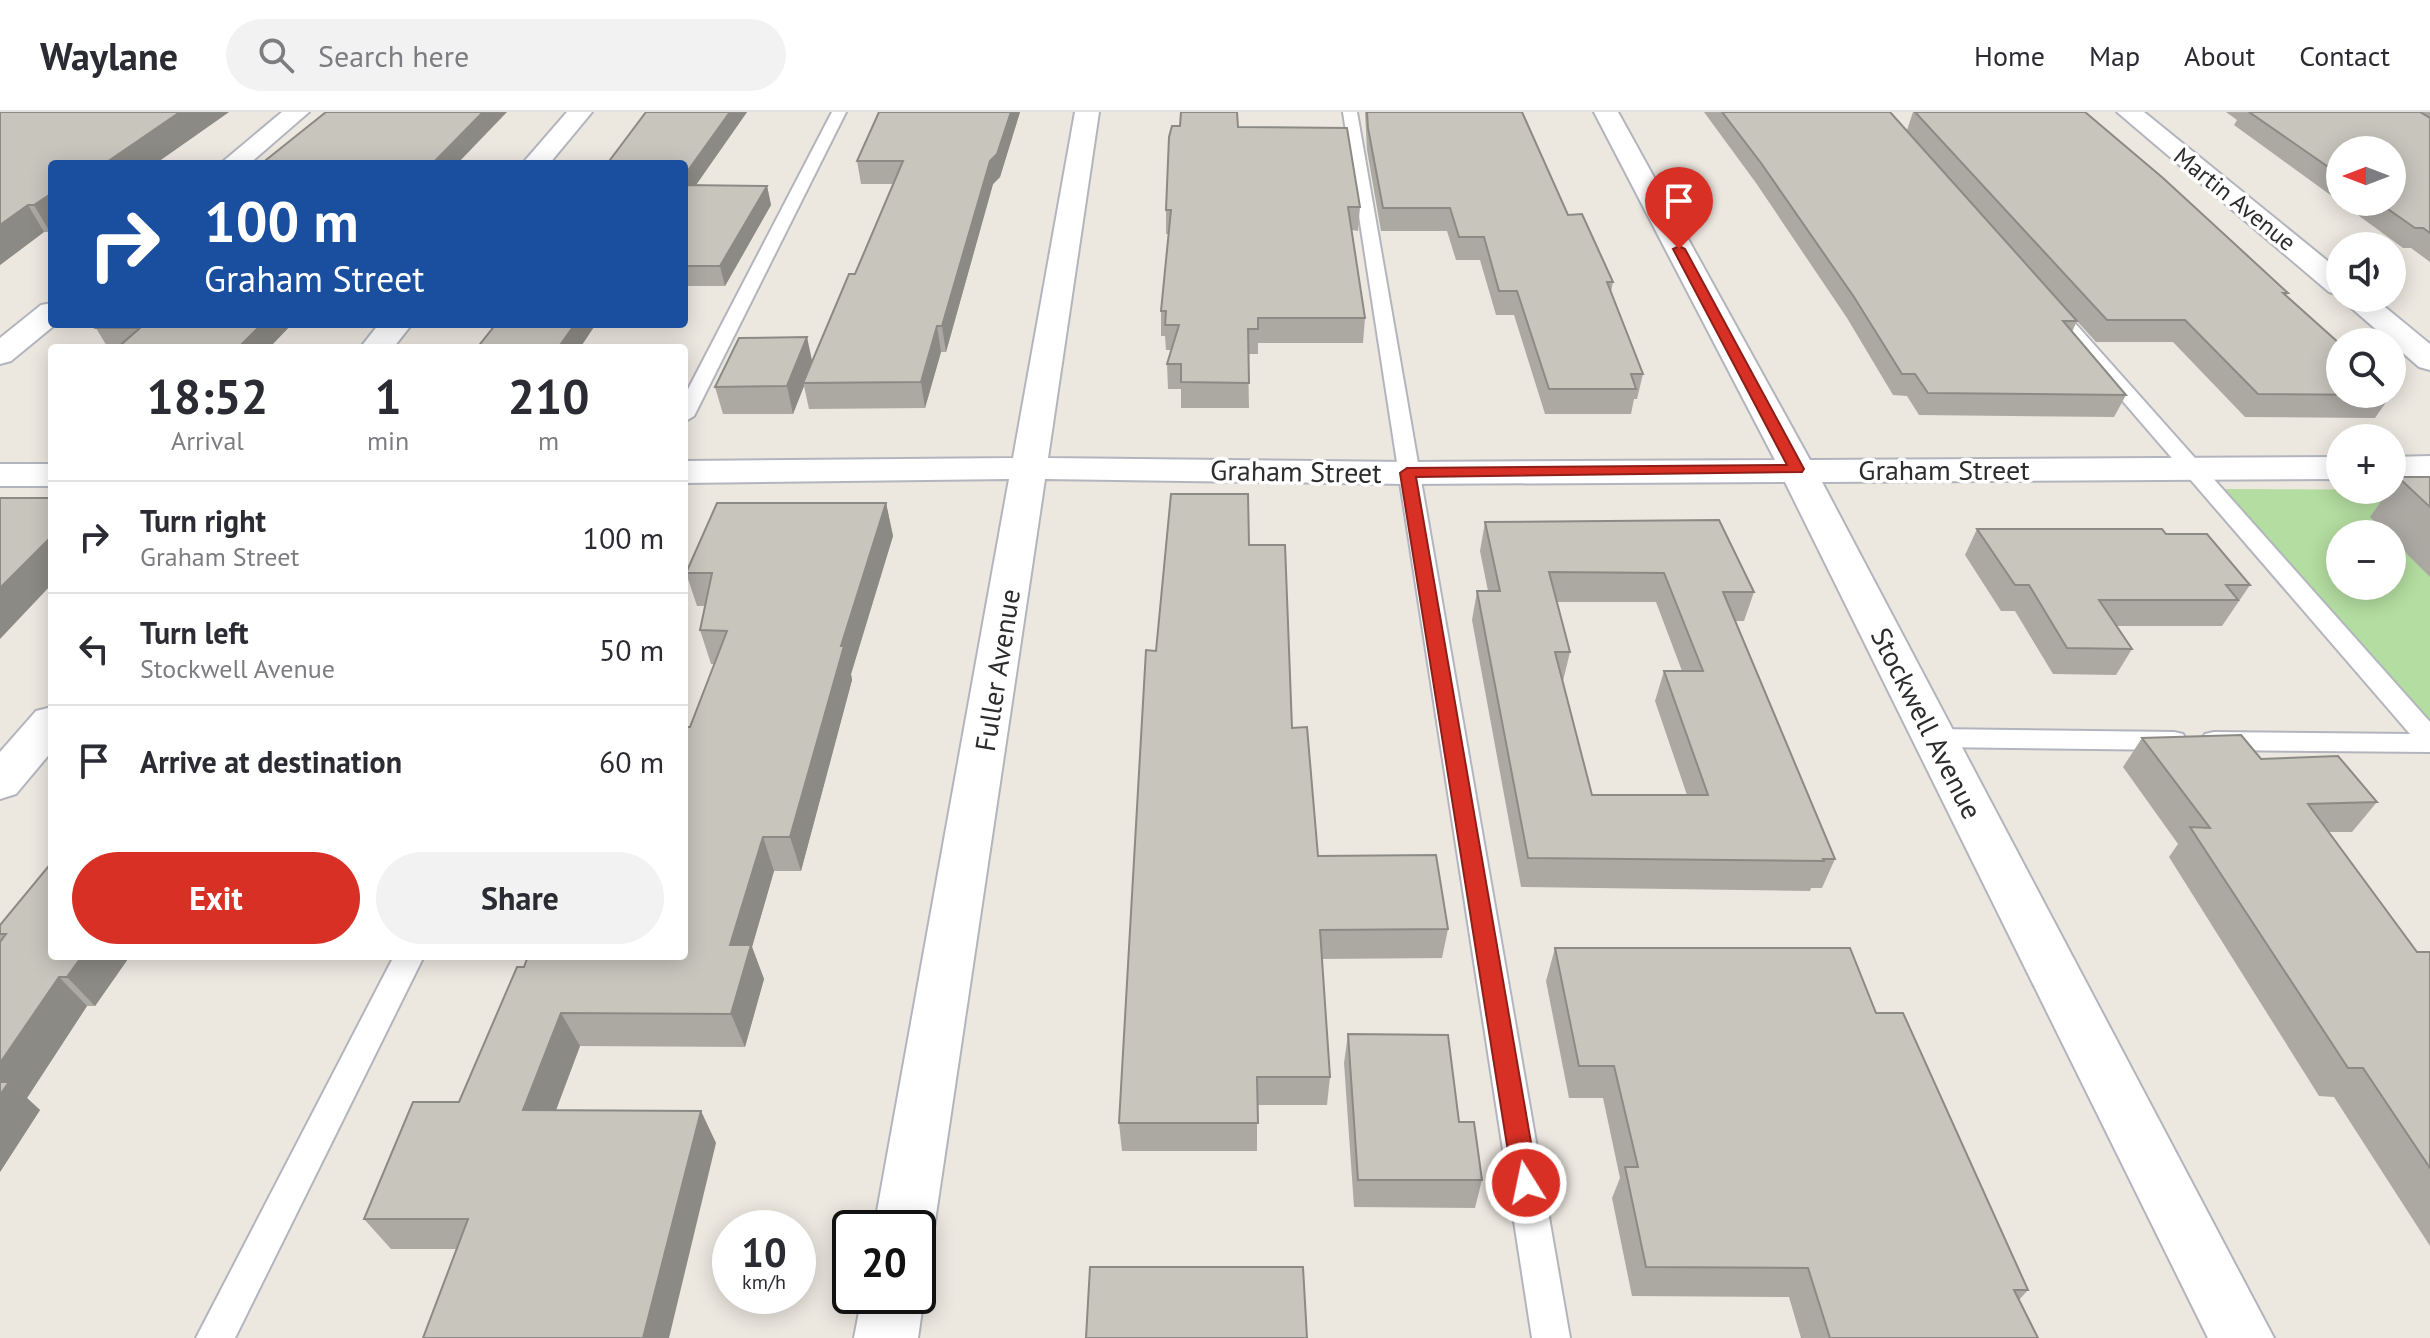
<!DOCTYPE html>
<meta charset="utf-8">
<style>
body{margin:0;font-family:"PT Sans",sans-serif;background:#f2f2f3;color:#2b2b33;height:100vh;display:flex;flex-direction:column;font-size:30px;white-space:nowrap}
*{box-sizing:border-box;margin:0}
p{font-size:26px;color:#7c7c81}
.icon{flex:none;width:44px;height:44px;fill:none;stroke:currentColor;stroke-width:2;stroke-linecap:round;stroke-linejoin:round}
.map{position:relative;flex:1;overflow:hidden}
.side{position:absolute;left:48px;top:232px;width:640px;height:616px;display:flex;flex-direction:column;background:#fff;border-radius:8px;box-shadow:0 4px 20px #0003}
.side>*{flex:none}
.hud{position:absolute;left:48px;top:48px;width:640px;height:168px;border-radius:8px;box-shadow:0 4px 20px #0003;background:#1a4fa0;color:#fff;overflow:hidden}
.needle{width:52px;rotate:270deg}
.controls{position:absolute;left:2326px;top:24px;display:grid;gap:16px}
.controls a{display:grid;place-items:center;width:80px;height:80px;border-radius:50%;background:#fff;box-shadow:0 4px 20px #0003;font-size:40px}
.speed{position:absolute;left:712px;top:1098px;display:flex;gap:16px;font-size:40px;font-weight:700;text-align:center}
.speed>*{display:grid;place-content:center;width:104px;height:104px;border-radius:50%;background:#fff;box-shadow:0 4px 20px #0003;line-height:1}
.speed small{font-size:20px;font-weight:400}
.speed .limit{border:4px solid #111;border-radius:12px;background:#fff;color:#111}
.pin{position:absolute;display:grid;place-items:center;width:68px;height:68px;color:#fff;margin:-82px -34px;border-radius:50% 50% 50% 0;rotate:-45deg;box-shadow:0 0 8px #0007}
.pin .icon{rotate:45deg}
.me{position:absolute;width:88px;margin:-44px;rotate:350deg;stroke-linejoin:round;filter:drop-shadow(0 0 6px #0008)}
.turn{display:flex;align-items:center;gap:28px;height:168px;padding:0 24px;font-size:36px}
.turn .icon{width:104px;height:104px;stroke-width:2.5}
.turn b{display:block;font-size:56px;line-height:68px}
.eta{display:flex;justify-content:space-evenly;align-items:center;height:136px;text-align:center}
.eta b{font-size:48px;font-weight:600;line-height:56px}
.button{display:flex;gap:16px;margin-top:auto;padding:16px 24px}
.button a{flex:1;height:92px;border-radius:48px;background:#d93025;color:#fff;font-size:32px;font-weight:600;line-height:92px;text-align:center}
.button a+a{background:#f2f2f3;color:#2b2b33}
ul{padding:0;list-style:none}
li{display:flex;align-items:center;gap:24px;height:112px;padding:0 24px;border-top:2px solid #e1e1e2}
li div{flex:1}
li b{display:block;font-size:30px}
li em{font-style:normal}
header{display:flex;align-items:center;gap:48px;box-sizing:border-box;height:112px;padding:0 40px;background:#fff;border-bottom:2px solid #e1e1e2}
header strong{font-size:38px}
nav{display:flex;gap:44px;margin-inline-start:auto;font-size:28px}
.search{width:560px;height:72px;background:#f2f2f3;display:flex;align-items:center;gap:20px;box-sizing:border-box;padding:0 28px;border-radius:44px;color:#7c7c81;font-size:30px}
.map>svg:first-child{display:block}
.green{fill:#b4dda1;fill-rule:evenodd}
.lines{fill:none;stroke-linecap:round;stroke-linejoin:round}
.lane-casing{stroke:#b3b5be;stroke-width:4}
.street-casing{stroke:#b3b5be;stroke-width:4}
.lane{fill:#fff;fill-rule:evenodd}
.street{fill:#fff;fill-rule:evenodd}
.wall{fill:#aca9a3;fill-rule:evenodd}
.shaded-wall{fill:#8c8a84}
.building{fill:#c8c5bd;stroke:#8c8a84;stroke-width:2;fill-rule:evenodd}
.route{fill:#d93025;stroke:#8d1f18;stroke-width:2}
.labels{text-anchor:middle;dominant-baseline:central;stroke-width:7;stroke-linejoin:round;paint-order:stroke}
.far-street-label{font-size:24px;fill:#2c2c2c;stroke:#fff}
.street-label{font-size:28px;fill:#2c2c2c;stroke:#fff}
</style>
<header>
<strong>Waylane</strong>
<div class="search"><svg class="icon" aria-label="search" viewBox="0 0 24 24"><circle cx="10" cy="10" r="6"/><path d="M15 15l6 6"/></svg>Search here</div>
<nav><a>Home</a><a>Map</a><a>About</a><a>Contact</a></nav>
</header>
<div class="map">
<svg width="2430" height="1226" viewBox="0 0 2430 1226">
<rect width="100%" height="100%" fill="#ece7df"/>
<!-- green -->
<path class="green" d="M 2221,377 L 2430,378 L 2430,613 ZM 2340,422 L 2392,422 L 2392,474 L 2340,474 Z"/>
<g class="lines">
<defs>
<g id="lane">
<polygon points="832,0 846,0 694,304 684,310 684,285"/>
<polygon points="1343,0 1357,0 1570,1226 1532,1226"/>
<polygon points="2051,190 2057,191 2430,610 2430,640 2214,638 2205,636 2201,629 2205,622 2214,620 2410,622 2045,199 2042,195 2045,191"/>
<polygon points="1934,617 2174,620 2183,622 2187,629 2183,636 2174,638 1934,635 1925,633 1921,626 1925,619"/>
<polygon points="394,844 424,844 235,1226 196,1226"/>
</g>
<g id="street">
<polygon points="282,0 309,0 249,52 220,52"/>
<polygon points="567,0 592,0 549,52 522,52"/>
<polygon points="1075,0 1099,0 1048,346 1407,350 1775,348 1594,0 1618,0 1810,348 2340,345 2340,367 1822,370 2274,1226 2208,1226 1785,370 1407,372 1045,367 934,1116 925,1136 918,1139 918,1116 874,1116 1009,367 684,371 684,349 1013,346"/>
<polygon points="2117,0 2144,0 2340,159 2340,183 2329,180"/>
<polygon points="2340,186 2374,186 2430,232 2430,258 2419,255"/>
<polygon points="52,191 52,212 56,212 11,249 0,252 0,226 41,193"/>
<polygon points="379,212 412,212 393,236 360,236"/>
<polygon points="2430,344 2430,366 2392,367 2392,345"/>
<rect x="0" y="352" width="52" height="22"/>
<polygon points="52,595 52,639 16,682 0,687 0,640 36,599"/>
<polygon points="918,1169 924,1184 918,1226 854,1226 862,1184 918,1184"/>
</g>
</defs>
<!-- lane casing -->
<use href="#lane" class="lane-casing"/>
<!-- street casing -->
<use href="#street" class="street-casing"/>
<!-- lane -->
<use href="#lane" class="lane"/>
<!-- street -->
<use href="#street" class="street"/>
</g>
<!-- wall -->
<g class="wall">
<polygon points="0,0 229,0 155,52 52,52 50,120 44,120 0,153"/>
<polygon points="646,0 747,0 696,73 767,74 771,93 725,174 684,174 684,52"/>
<polygon points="879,0 1020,0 1000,65 993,72 946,240 941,240 925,296 809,297 804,274 793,302 723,302 715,275 812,250 855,162 893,72 861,72 857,49"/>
<polygon points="1365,0 1522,0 1568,103 1613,170 1611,180 1643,262 1637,287 1634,287 1631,302 1545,302 1514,203 1496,203 1480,148 1456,148 1447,119 1381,119 1367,38"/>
<polygon points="1704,0 1890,0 1907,18 1913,0 2085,0 2288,181 2286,184 2340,282 2391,283 2375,306 2245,305 2173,230 2096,230 2077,209 2072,220 2126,283 2114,305 1919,303 1907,284 1893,283 1847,206 1756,71"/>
<polygon points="2226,0 2430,0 2430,150 2411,136 2403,136 2340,90 2392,90 2340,38 2340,90 2234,13 2237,8"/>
<polygon points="1180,14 1238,15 1360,95 1358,119 1352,118 1365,206 1363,231 1258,231 1258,242 1248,242 1249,296 1181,296 1181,277 1168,277 1167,252 1171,238 1166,238 1165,224 1161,224 1161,199 1169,122 1166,122 1166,98"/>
<polygon points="292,212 269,236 108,236 96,216"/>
<polygon points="2398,365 2430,365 2430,465 2392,427 2392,422 2387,422 2370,405 2389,378 2392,378 2392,373"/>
<polygon points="886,391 893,424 851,562 852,568 801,759 774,759 752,835 764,867 745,935 580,934 556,998 716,1031 456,1137 391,1137 364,1107 459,990 517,855 684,844 714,552 711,552 700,518 705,494 697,494 686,461"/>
<path d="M 1485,410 L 1754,480 L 1744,509 L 1735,509 L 1835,747 L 1822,776 L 1811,776 L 1810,779 L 1521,775 L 1472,508 L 1477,479 L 1488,479 L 1480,439 ZM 1557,490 L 1656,490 L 1682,559 L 1664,559 L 1655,589 L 1687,683 L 1592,683 L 1563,569 L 1570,540 Z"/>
<polygon points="1977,417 2166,422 2250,473 2222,514 2117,514 2132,537 2116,563 2053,562 2015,499 2001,499 1965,443"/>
<polygon points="1156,539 1292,616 1318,744 1448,817 1442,846 1322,847 1330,965 1327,993 1257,993 1257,1039 1122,1039 1119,1011"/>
<polygon points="2142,626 2261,647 2377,690 2352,720 2329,720 2417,840 2430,840 2430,1134 2334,985 2319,984 2169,745 2178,732 2123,655"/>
<polygon points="0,813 52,844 130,844 95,894 87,894 27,986 40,998 0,1060"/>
<polygon points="1555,836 1876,901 2028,1178 2019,1188 2038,1226 1801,1226 1789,1185 1632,1184 1612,1086 1620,1066 1603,986 1569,986 1546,869"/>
<polygon points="1348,922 1482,1068 1475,1096 1354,1095 1344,951"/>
</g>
<!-- shaded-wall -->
<g class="shaded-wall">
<polygon points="180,0 229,0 155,52 104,52"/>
<polygon points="483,0 507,0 457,52 432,52"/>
<polygon points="730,0 747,0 684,90 684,64"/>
<polygon points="1011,0 1020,0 1000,65 993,72 946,240 942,214 990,49"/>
<polygon points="767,74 771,93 725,174 720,154"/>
<polygon points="52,81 52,119 50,120 34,93"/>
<polygon points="28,93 44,120 0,153 0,113"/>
<polygon points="262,212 292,212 269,236 238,236"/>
<polygon points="575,212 596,212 580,236 558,236"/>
<polygon points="937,214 941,240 925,296 921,270"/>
<polygon points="807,225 813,253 803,271 804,274 793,302 787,274"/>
<polygon points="886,391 893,424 851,562 852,568 801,759 790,725 841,534"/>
<polygon points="52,424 52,472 0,527 0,476"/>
<polygon points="763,725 774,759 752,835 764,867 745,935 731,902 730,833"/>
<polygon points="82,844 130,844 95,894 67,865"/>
<polygon points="59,865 87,894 27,986 40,998 0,1060 0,951"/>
<polygon points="561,901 580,934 544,1030 523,998"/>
<polygon points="701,999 716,1031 669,1226 643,1226"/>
</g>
<!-- building -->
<g class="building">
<polygon points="0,0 180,0 104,52 52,52 52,81 34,93 28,93 0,113"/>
<polygon points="326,0 483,0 432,52 261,52"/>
<polygon points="646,0 730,0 684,64 684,52 607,52"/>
<polygon points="879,0 1011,0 997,42 990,49 942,214 937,214 921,270 803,271 849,162 855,162 903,49 857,49"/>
<polygon points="1181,0 1237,0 1238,15 1347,16 1360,95 1348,95 1365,206 1258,206 1258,217 1248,217 1249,271 1181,270 1181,252 1167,252 1179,213 1165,213 1166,199 1161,199 1171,98 1166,98 1169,25 1172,14 1180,14"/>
<polygon points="1367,0 1522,0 1568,103 1582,102 1613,170 1607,170 1643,262 1631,262 1636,277 1549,277 1517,179 1499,179 1484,125 1459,125 1450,96 1383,96 1368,16"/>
<polygon points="1722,0 1890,0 2077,209 2063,209 2126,283 1928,281 1915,262 1902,262 1854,185 1761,51"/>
<polygon points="1915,0 2085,0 2163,66 2288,181 2283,181 2340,232 2340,282 2391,283 2258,282 2185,208 2107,208"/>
<polygon points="2249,0 2420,0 2430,6 2430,121 2423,116 2415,116 2378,90 2392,90 2392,38 2340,38 2340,63"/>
<polygon points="684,73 767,74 720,154 684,154"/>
<polygon points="100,212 262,212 238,236 117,236 140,216 96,216"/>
<polygon points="496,212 575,212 558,236 477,236"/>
<polygon points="807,225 787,274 715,275 739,226"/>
<polygon points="2398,365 2430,365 2430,395"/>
<polygon points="1171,382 1248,382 1249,433 1285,433 1292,616 1307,615 1318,744 1436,743 1448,817 1320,818 1330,965 1257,965 1258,1011 1119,1011 1146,538 1156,539"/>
<polygon points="0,386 52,386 52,424 0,476"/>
<polygon points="717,391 886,391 841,534 844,534 790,725 763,725 730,833 751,833 731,902 561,901 523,998 701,999 643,1226 423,1226 468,1107 364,1107 413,990 459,990 517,855 524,855 528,844 684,844 684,615 690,615 727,519 700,518 712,461 686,461"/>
<path d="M 1719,408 L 1754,480 L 1723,480 L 1835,747 L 1823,747 L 1824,749 L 1528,746 L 1477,479 L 1500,479 L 1485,410 ZM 1549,460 L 1664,461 L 1703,559 L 1664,559 L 1708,683 L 1592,683 L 1555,540 L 1570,540 Z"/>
<polygon points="1977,417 2162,417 2166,422 2207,422 2250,473 2226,473 2238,488 2099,488 2132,537 2067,536 2029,473 2015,473"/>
<polygon points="2241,623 2261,647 2338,644 2377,690 2308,692 2417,840 2430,840 2430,1056 2363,956 2348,956 2190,715 2210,716 2142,626"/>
<polygon points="52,750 52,844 82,844 67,865 59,865 0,951 0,830 6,822 0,822 0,813"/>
<polygon points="1555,836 1850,836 1876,901 1903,901 2028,1178 2014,1178 2038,1226 1830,1226 1808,1156 1646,1155 1625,1055 1638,1055 1614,954 1579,954"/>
<polygon points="1348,922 1448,923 1459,1010 1474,1010 1482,1068 1358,1068"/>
<polygon points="0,970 9,970 0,983"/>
<polygon points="1090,1155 1303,1155 1307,1226 1086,1226"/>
</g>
<!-- route -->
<polygon class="route" points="1679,134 1685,137 1804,357 1802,360 1416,365 1538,1071 1534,1079 1526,1083 1517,1079 1513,1071 1400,361 1407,356 1787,353 1673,137"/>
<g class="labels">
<!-- far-street labels -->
<g class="far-street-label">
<text transform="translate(2235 87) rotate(39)">Martin Avenue</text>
</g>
<!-- street labels -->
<g class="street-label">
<text x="1944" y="357">Graham Street</text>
<text transform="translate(1296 359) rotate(1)">Graham Street</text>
<text transform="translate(997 558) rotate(-81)">Fuller Avenue</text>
<text transform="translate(1927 611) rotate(63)">Stockwell Avenue</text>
</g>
</g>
</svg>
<div class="controls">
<a><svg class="needle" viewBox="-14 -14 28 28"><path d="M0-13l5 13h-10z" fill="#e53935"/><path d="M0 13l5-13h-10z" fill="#7c7c81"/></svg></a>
<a><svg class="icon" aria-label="sound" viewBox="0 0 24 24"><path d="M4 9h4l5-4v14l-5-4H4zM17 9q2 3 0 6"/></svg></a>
<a><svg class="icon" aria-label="search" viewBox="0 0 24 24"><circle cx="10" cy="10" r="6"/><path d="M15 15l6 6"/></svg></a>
<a>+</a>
<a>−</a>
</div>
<div class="speed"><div>10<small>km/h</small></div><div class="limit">20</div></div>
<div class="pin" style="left:1679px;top:137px;background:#d93025"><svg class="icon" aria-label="arrive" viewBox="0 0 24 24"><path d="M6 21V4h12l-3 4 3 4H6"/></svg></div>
<svg class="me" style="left:1526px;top:1071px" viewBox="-20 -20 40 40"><circle r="17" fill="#d93025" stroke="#fff" stroke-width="3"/><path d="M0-11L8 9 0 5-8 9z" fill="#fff"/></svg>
<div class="hud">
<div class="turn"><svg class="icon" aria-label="right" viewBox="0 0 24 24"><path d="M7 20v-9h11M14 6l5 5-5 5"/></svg><div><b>100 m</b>Graham Street</div></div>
</div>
<section class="side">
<div class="eta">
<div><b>18:52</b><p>Arrival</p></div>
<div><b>1</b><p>min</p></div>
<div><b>210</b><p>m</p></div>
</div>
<ul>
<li><svg class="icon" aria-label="right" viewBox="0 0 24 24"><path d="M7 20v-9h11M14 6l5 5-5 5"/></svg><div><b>Turn right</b><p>Graham Street</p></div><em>100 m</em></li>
<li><svg class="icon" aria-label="left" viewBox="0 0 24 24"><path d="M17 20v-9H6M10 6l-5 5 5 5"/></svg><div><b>Turn left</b><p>Stockwell Avenue</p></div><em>50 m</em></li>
<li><svg class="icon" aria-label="arrive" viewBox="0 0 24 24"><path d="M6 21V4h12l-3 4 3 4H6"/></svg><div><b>Arrive at destination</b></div><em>60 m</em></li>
</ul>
<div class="button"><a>Exit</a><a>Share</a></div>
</section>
</div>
